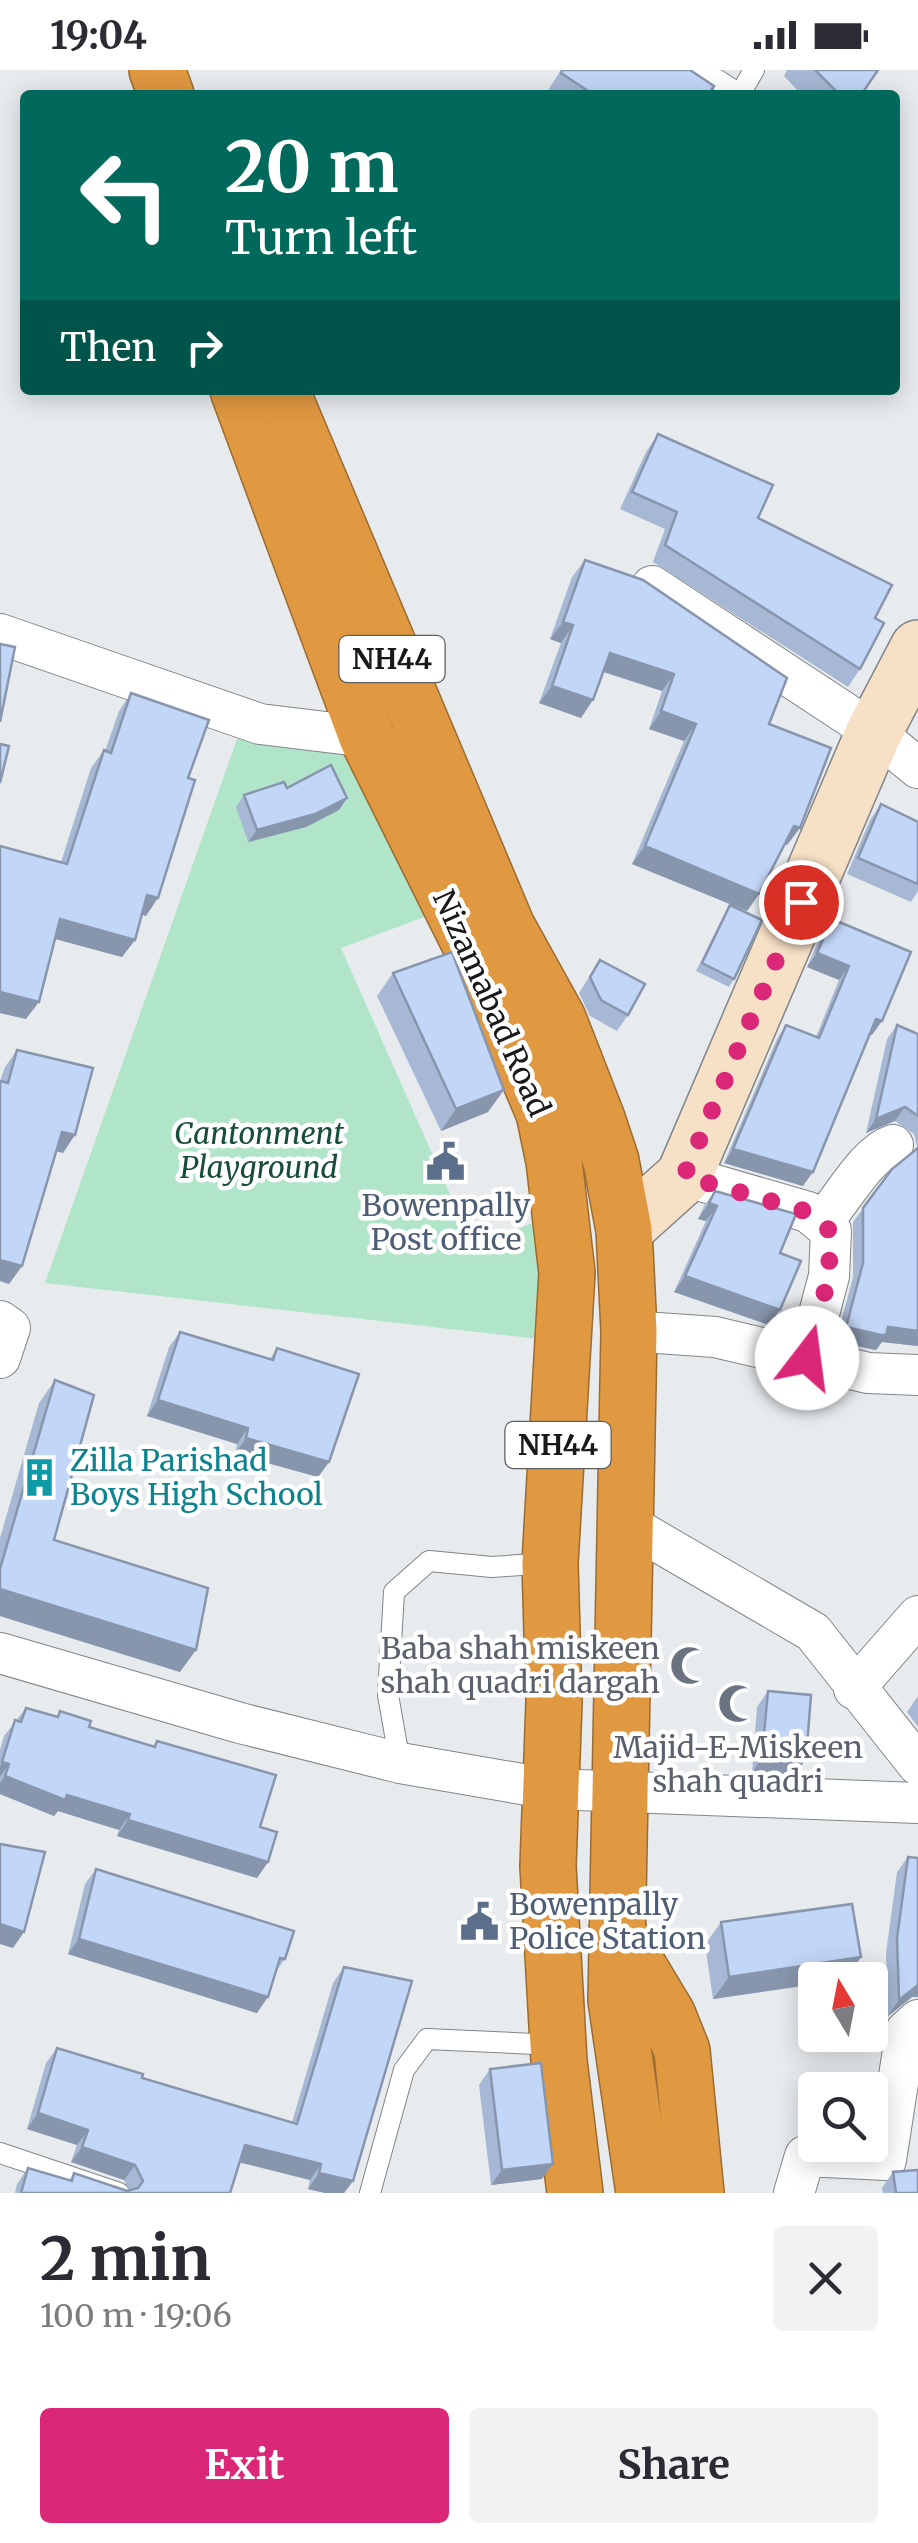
<!DOCTYPE html>
<meta charset="utf-8">
<style>
body{margin:0;font-family:Merriweather,serif;background:#f2f2f3;color:#2b2b33;height:100vh;display:flex;flex-direction:column;font-size:38px;white-space:nowrap}
*{box-sizing:border-box;margin:0}
p{font-size:32px;color:#7c7c81}
.icon{flex:none;width:55px;height:55px;fill:none;stroke:currentColor;stroke-width:2;stroke-linecap:round;stroke-linejoin:round}
.map{position:relative;height:2123px;overflow:hidden}
.side{display:flex;flex-direction:column;background:#fff;flex:1}
.side>*{flex:none}
.top-card{position:absolute;left:20px;top:20px;width:880px;height:305px;border-radius:10px;box-shadow:0 5px 25px #0003;background:#00695c;color:#fff;overflow:hidden}
.needle{width:65px;rotate:350deg}
.controls{position:absolute;left:798px;top:1892px;display:grid;gap:20px}
.controls a{display:grid;place-items:center;width:90px;height:90px;border-radius:10px;background:#fff;box-shadow:0 5px 25px #0003;font-size:50px}
.pin{position:absolute;display:grid;place-items:center;width:85px;height:85px;color:#fff;margin:-42px;border:5px solid #fff;border-radius:50%;box-shadow:0 2px 10px #0007}
.me{position:absolute;width:110px;margin:-55px;rotate:15deg;stroke-linejoin:round;filter:drop-shadow(0 0 8px #0008)}
.turn{display:flex;align-items:center;gap:35px;height:210px;padding:0 40px;font-size:45px}
.turn .icon{width:130px;height:130px;stroke-width:2.5}
.turn b{display:block;font-size:70px;line-height:85px}
.then{display:flex;align-items:center;height:95px;padding:0 40px;background:#0003;gap:20px;font-size:38px}
.round{display:grid;place-items:center;flex:none;width:105px;height:105px;border-radius:10px;background:#f2f2f3}
.summary{display:flex;align-items:center;justify-content:space-between;height:170px;padding:0 40px}
h1{font-size:60px;font-weight:700;line-height:75px}
.button{display:flex;gap:20px;margin-top:auto;padding:20px 40px}
.button a{flex:1;height:115px;border-radius:10px;background:#db2777;color:#fff;font-size:40px;font-weight:700;line-height:115px;text-align:center}
.button a+a{background:#f2f2f3;color:#2b2b33}
.status{display:flex;justify-content:space-between;align-items:center;height:70px;padding:0 50px;background:#fff;direction:ltr}
.status svg{height:28px;fill:currentColor}
.map>svg:first-child{display:block}
.green{fill:#b1e5ca}
.lines{fill:none;stroke-linecap:round;stroke-linejoin:round}
.lane-casing{stroke:#828588;stroke-width:22}
.street-casing{stroke:#828588;stroke-width:42}
.secondary-casing{stroke:#828588;stroke-width:58}
.highway-casing{stroke:#9a6c34;stroke-width:58}
.lane{stroke:#fff;stroke-width:20}
.street{stroke:#fff;stroke-width:40}
.secondary{stroke:#f6e0c6;stroke-width:55}
.highway{stroke:#e09841;stroke-width:55}
.wall{fill:#a7b8d4}
.shaded-wall{fill:#8896ad}
.building{fill:#c2d6f7;stroke:#8896ad;stroke-width:2.5}
.route{stroke:#db2777;stroke-width:18;stroke-dasharray:0 32.4}
.labels{text-anchor:middle;dominant-baseline:central;stroke-width:9;stroke-linejoin:round;paint-order:stroke}
.shield{fill:#fff;stroke:#5e5e5f;stroke-width:2.5}
.shield-label{font-size:28px;font-weight:bold;fill:#19191b}
.street-label{font-size:30px;fill:#19191b;stroke:#fff}
.park-label{font-size:30px;font-style:italic;fill:#184d37;stroke:#fff}
.service-label{font-size:30px;fill:#4e5e75;stroke:#fff}
.culture-label{font-size:30px;fill:#0d838f;stroke:#fff;text-anchor:start}
.worship-label{font-size:30px;fill:#5b616d;stroke:#fff;text-anchor:end}
</style>
<div class="status"><b>19:04</b><svg viewBox="0 0 49 12"><path d="M0 12V9h3v3zM5 12V6h3v6zM10 12V3h3v9zM15 12V0h3v12zM26 1h20v11H26zM47 4h2v5h-2z"/></svg></div>
<div class="map">
<svg width="918" height="2123" viewBox="0 0 918 2123">
<rect width="100%" height="100%" fill="#e8ebee"/>
<!-- green -->
<polygon class="green" points="237,669 358,681 427,846 341,878 474,1178 561,1140 566,1272 45,1213"/>
<g class="lines">
<defs>
<g id="lane">
<polyline points="702,0 741,25"/>
<polyline points="740,24 754,0"/>
<polyline points="400,1693 388,1625 394,1522 429,1491 492,1497 548,1493"/>
<polyline points="0,2083 119,2123"/>
<polyline points="370,2123 404,2000 427,1969 556,1975"/>
</g>
<g id="street">
<polyline points="652,516 874,662 918,698"/>
<polyline points="0,564 260,654 367,667"/>
<polyline points="684,1106 808,1142 831,1161 829,1206 807,1289"/>
<path d="M 822,1152 C 843,1129 866,1084 893,1075"/>
<polyline points="0,1251 10,1258 0,1288"/>
<polyline points="629,1261 715,1267 868,1303 918,1305"/>
<polyline points="624,1452 813,1562 918,1695"/>
<polyline points="0,1583 240,1653 400,1693 551,1719 918,1733"/>
<polyline points="854,1619 918,1546"/>
<polyline points="794,2123 805,2086 886,2090 906,1961 918,1950"/>
</g>
<polyline id="secondary" points="624,1160 684,1106 874,662 918,578"/>
<g id="highway">
<polyline points="157,0 166,25"/>
<polyline points="238,320 367,667 487,908 544,1043 554,1091 567,1203 550,1493 554,1632 548,1796 559,1991 575,2123"/>
<polyline points="281,320 507,857 558,949 597,1049 611,1091 624,1160 629,1261 616,1930 644,2123"/>
<polyline points="617,1861 668,1946 682,1981 696,2123"/>
</g>
</defs>
<!-- lane casing -->
<use href="#lane" class="lane-casing"/>
<!-- street casing -->
<use href="#street" class="street-casing"/>
<!-- secondary casing -->
<use href="#secondary" class="secondary-casing"/>
<!-- highway casing -->
<use href="#highway" class="highway-casing"/>
<!-- lane -->
<use href="#lane" class="lane"/>
<!-- street -->
<use href="#street" class="street"/>
<!-- secondary -->
<use href="#secondary" class="secondary"/>
<!-- highway -->
<use href="#highway" class="highway"/>
</g>
<!-- wall -->
<g class="wall">
<polygon points="561,0 690,0 708,25 545,25"/>
<polygon points="787,0 878,0 861,25 802,25 784,6"/>
<polygon points="658,364 875,548 860,599 848,617 653,492 665,459 620,439 646,382"/>
<polygon points="585,490 769,654 800,758 787,775 784,774 759,824 747,841 632,794 684,671 649,659 662,621 603,602 581,648 539,633 561,573 550,569 572,507"/>
<polygon points="131,623 188,708 146,846 142,844 135,870 122,887 55,869 26,949 0,943 0,776 61,792 91,698 104,680 105,681 119,641"/>
<polygon points="287,718 347,728 339,740 306,757 248,772 236,737 244,725"/>
<polygon points="881,734 918,752 918,821 911,832 847,804 870,750"/>
<polygon points="730,835 734,909 729,917 696,901 725,843"/>
<polygon points="832,849 872,965 870,964 803,1116 724,1093 777,969 786,955 816,967 839,910 807,897 822,863"/>
<polygon points="600,890 628,945 617,961 590,946 579,923"/>
<polygon points="393,903 488,1042 441,1061 377,926"/>
<polygon points="897,955 918,964 918,1276 882,1272 876,1280 871,1279 836,1271 853,1207 853,1152 892,1099 917,1077 914,1064 895,1051 866,1063 887,969"/>
<polygon points="17,980 63,1083 56,1081 22,1196 9,1214 0,1211 0,1011 5,997"/>
<polygon points="715,1121 780,1183 769,1255 674,1222 706,1151 698,1149 704,1136"/>
<polygon points="180,1262 270,1289 277,1278 329,1392 318,1407 235,1384 237,1374 147,1346 169,1277"/>
<polygon points="55,1310 54,1470 180,1602 0,1546 0,1468 39,1333"/>
<polygon points="768,1621 795,1705 752,1703 757,1637"/>
<polygon points="918,1626 918,1657 907,1642"/>
<polygon points="26,1638 56,1647 60,1641 89,1657 153,1677 157,1671 260,1757 268,1792 257,1808 117,1766 119,1760 58,1741 54,1746 0,1724 0,1680 4,1666"/>
<polygon points="908,1787 918,1788 918,1927 912,1927 888,1946 886,1883 897,1802"/>
<polygon points="96,1799 285,1889 276,1901 257,1943 68,1884 85,1814"/>
<polygon points="721,1852 861,1887 845,1910 713,1929 705,1875"/>
<polygon points="344,1897 353,2111 344,2123 325,2123 308,2119 310,2110 240,2092 230,2123 15,2123 17,2114 28,2098 69,2110 74,2103 129,2120 124,2110 71,2092 77,2075 27,2059 46,1993 57,1978 142,2008 292,2052 333,1913"/>
<polygon points="490,1999 542,2109 491,2115 479,2015"/>
<polygon points="893,2102 918,2123 883,2123 882,2118"/>
</g>
<!-- shaded-wall -->
<g class="shaded-wall">
<polygon points="563,552 573,555 561,573 550,569"/>
<polygon points="610,583 674,604 662,621 598,600"/>
<polygon points="552,616 593,630 581,648 539,633"/>
<polygon points="661,641 696,654 684,671 649,659"/>
<polygon points="347,728 339,740 306,757 248,772 257,760"/>
<polygon points="794,756 800,758 787,775 782,773"/>
<polygon points="645,776 759,824 747,841 632,794"/>
<polygon points="147,825 158,828 146,846 135,842"/>
<polygon points="60,849 135,870 122,887 48,867"/>
<polygon points="817,883 849,896 839,910 807,897"/>
<polygon points="0,922 39,932 26,949 0,943"/>
<polygon points="876,949 882,951 872,965 866,963"/>
<polygon points="504,1020 488,1042 441,1061 456,1039"/>
<polygon points="905,1037 895,1051 866,1063 876,1049"/>
<polygon points="62,1062 75,1065 63,1083 49,1079"/>
<polygon points="733,1079 813,1102 803,1116 724,1093"/>
<polygon points="709,1133 717,1136 706,1151 698,1149"/>
<polygon points="0,1190 22,1196 9,1214 0,1211"/>
<polygon points="685,1206 780,1240 769,1255 674,1222"/>
<polygon points="846,1257 888,1257 918,1261 918,1276 882,1272 876,1280 871,1279 836,1271"/>
<polygon points="158,1330 248,1358 237,1374 147,1346"/>
<polygon points="246,1368 329,1392 318,1407 235,1384"/>
<polygon points="0,1519 196,1580 180,1602 0,1546"/>
<polygon points="762,1687 806,1689 795,1705 752,1703"/>
<polygon points="2,1692 9,1694 0,1707 0,1696"/>
<polygon points="5,1706 67,1725 130,1744 119,1760 58,1741 54,1746 0,1724 0,1713"/>
<polygon points="128,1750 268,1792 257,1808 117,1766"/>
<polygon points="0,1854 24,1862 13,1878 0,1874"/>
<polygon points="79,1869 268,1927 257,1943 68,1884"/>
<polygon points="861,1887 845,1910 815,1910 815,1914 713,1929 729,1907"/>
<polygon points="918,1915 918,1927 912,1927 888,1946 899,1930"/>
<polygon points="38,2043 88,2060 77,2075 27,2059"/>
<polygon points="245,2075 321,2094 310,2110 234,2091"/>
<polygon points="82,2077 135,2095 124,2110 71,2092"/>
<polygon points="553,2094 542,2109 491,2115 502,2100"/>
<polygon points="319,2103 353,2111 344,2123 325,2123 308,2119"/>
</g>
<!-- building -->
<g class="building">
<polygon points="562,0 690,0 714,16 708,25 594,25 561,3"/>
<polygon points="815,0 878,0 861,25 840,25"/>
<polygon points="658,364 773,415 758,448 892,515 875,548 884,553 860,599 665,475 677,442 632,422"/>
<polygon points="585,490 643,510 787,608 769,654 831,678 800,758 794,756 759,824 645,776 696,654 661,641 674,604 610,583 593,630 552,616 573,555 563,552"/>
<polygon points="0,574 15,577 0,652"/>
<polygon points="131,623 209,650 188,708 195,710 158,828 147,825 135,870 60,849 39,932 0,922 0,776 67,794 104,680 111,683"/>
<polygon points="0,674 9,676 0,713"/>
<polygon points="331,695 347,728 315,744 257,760 244,725 284,712 287,718"/>
<polygon points="881,734 918,752 918,814 858,788"/>
<polygon points="730,835 762,850 734,909 702,893"/>
<polygon points="832,849 911,882 882,951 876,949 813,1102 733,1079 786,955 819,968 849,896 817,883"/>
<polygon points="452,882 504,1020 456,1039 393,903"/>
<polygon points="600,890 645,914 628,945 601,930 590,907"/>
<polygon points="897,955 918,964 918,1046 905,1037 876,1049"/>
<polygon points="17,980 93,998 75,1065 62,1062 22,1196 0,1190 0,1011 8,1013"/>
<polygon points="918,1078 918,1261 888,1257 886,1265 881,1265 846,1257 863,1193 863,1138 892,1099"/>
<polygon points="715,1121 796,1144 780,1183 801,1191 780,1240 685,1206 717,1136 709,1133"/>
<polygon points="180,1262 273,1290 277,1278 359,1304 329,1392 246,1368 248,1358 158,1330"/>
<polygon points="55,1310 94,1325 54,1470 208,1518 196,1580 0,1519 0,1499"/>
<polygon points="768,1621 811,1625 806,1689 762,1687"/>
<polygon points="26,1638 58,1647 60,1641 91,1651 89,1657 155,1677 157,1671 276,1705 260,1757 277,1762 268,1792 128,1750 130,1744 67,1725 65,1730 5,1706 9,1694 2,1692 15,1650 21,1652"/>
<polygon points="0,1774 45,1782 24,1862 0,1854"/>
<polygon points="908,1787 918,1788 918,1915 899,1930 897,1868"/>
<polygon points="96,1799 294,1861 285,1889 280,1888 268,1927 79,1869"/>
<polygon points="852,1834 861,1887 729,1907 721,1852"/>
<polygon points="344,1897 412,1911 353,2111 319,2103 321,2094 245,2075 230,2123 21,2123 28,2098 72,2111 74,2103 127,2121 138,2118 143,2111 135,2095 82,2077 88,2060 38,2043 57,1978 143,2004 142,2008 297,2054"/>
<polygon points="541,1993 553,2094 502,2100 490,1999"/>
<polygon points="918,2100 918,2123 896,2123 893,2102"/>
</g>
<g class="lines">
<!-- route -->
<polyline class="route" points="801,832 684,1106 808,1142 830,1161 829,1206 807,1288"/>
</g>
<!-- icons -->
<defs>
<symbol id="civic-bare" viewBox="-9 -9 18 18"><path d="M-.6-6.5H3V-4.5H.6V-3L4-1V1h2V6H-6V1h2V-1L-.6-3ZM-1.2 2.5V6h2.4V2.5Z" fill="#5c6f8a" stroke="#fff" stroke-width="2.5" paint-order="stroke"/></symbol>
<symbol id="building-bare" viewBox="-9 -9 18 18"><path d="M-4-6H4V6H1V3H-1V6H-4ZM-2.5-4.3h1.7v1.8h-1.7ZM.8-4.3h1.7v1.8H.8ZM-2.5-1h1.7V.8h-1.7ZM.8-1h1.7V.8H.8Z" fill="#0f9aa8" stroke="#fff" stroke-width="2.5" paint-order="stroke"/></symbol>
<symbol id="mosque-bare" viewBox="-9 -9 18 18"><path d="M3.5-4.9A6 6 0 1 0 3.5 4.9A5 5 0 1 1 3.5-4.9Z" fill="#6b7280" stroke="#fff" stroke-width="2.5" paint-order="stroke"/></symbol>
</defs>
<g fill-rule="evenodd">
<use href="#civic-bare" x="418" y="1064" width="55" height="55"/>
<use href="#building-bare" x="12" y="1380" width="55" height="55"/>
<use href="#mosque-bare" x="662" y="1568" width="55" height="55"/>
<use href="#mosque-bare" x="710" y="1606" width="55" height="55"/>
<use href="#civic-bare" x="452" y="1824" width="55" height="55"/>
</g>
<g class="labels">
<!-- shield labels -->
<g class="shield">
<rect x="339.5" y="566" width="105" height="46" rx="8"/>
<rect x="505.5" y="1352" width="105" height="46" rx="8"/>
</g>
<g class="shield-label">
<text x="392" y="589">NH44</text>
<text x="558" y="1375">NH44</text>
</g>
<!-- street labels -->
<g class="street-label">
<text transform="translate(492 933) rotate(66)">Nizamabad Road</text>
</g>
<!-- park labels -->
<g class="park-label">
<text x="259" y="1063">Cantonment<tspan x="259" dy="34">Playground</tspan></text>
</g>
<!-- service labels -->
<g class="service-label">
<text x="446" y="1135">Bowenpally<tspan x="446" dy="34">Post office</tspan></text>
<text x="509" y="1834" text-anchor="start">Bowenpally<tspan x="509" dy="34">Police Station</tspan></text>
</g>
<!-- culture labels -->
<g class="culture-label">
<text x="70" y="1390">Zilla Parishad<tspan x="70" dy="34">Boys High School</tspan></text>
</g>
<!-- worship labels -->
<g class="worship-label">
<text x="660" y="1578">Baba shah miskeen<tspan x="660" dy="34">shah quadri dargah</tspan></text>
<text x="738" y="1677" text-anchor="middle">Majid-E-Miskeen<tspan x="738" dy="34">shah quadri</tspan></text>
</g>
</g>
</svg>
<div class="controls">
<a><svg class="needle" viewBox="-14 -14 28 28"><path d="M0-13l5 13h-10z" fill="#e53935"/><path d="M0 13l5-13h-10z" fill="#7c7c81"/></svg></a>
<a><svg class="icon" aria-label="search" viewBox="0 0 24 24"><circle cx="10" cy="10" r="6"/><path d="M15 15l6 6"/></svg></a>
</div>
<div class="pin" style="left:801px;top:832px;background:#d93025"><svg class="icon" aria-label="arrive" viewBox="0 0 24 24"><path d="M6 21V4h12l-3 4 3 4H6"/></svg></div>
<svg class="me" style="left:807px;top:1288px" viewBox="-20 -20 40 40"><circle r="19" fill="#fff"/><path d="M0-13L10 11 0 6-10 11z" fill="#db2777"/></svg>
<div class="top-card">
<div class="turn"><svg class="icon" aria-label="left" viewBox="0 0 24 24"><path d="M17 20v-9H6M10 6l-5 5 5 5"/></svg><div><b>20 m</b>Turn left</div></div>
<div class="then">Then<svg class="icon" aria-label="right" viewBox="0 0 24 24"><path d="M7 20v-9h11M14 6l5 5-5 5"/></svg></div>
</div>
</div>
<section class="side">
<div class="summary"><div><h1>2 min</h1><p>100 m · 19:06</p></div><a class="round"><svg class="icon" aria-label="close" viewBox="0 0 24 24"><path d="M6 6l12 12M18 6L6 18"/></svg></a></div>
<div class="button"><a>Exit</a><a>Share</a></div>
</section>
